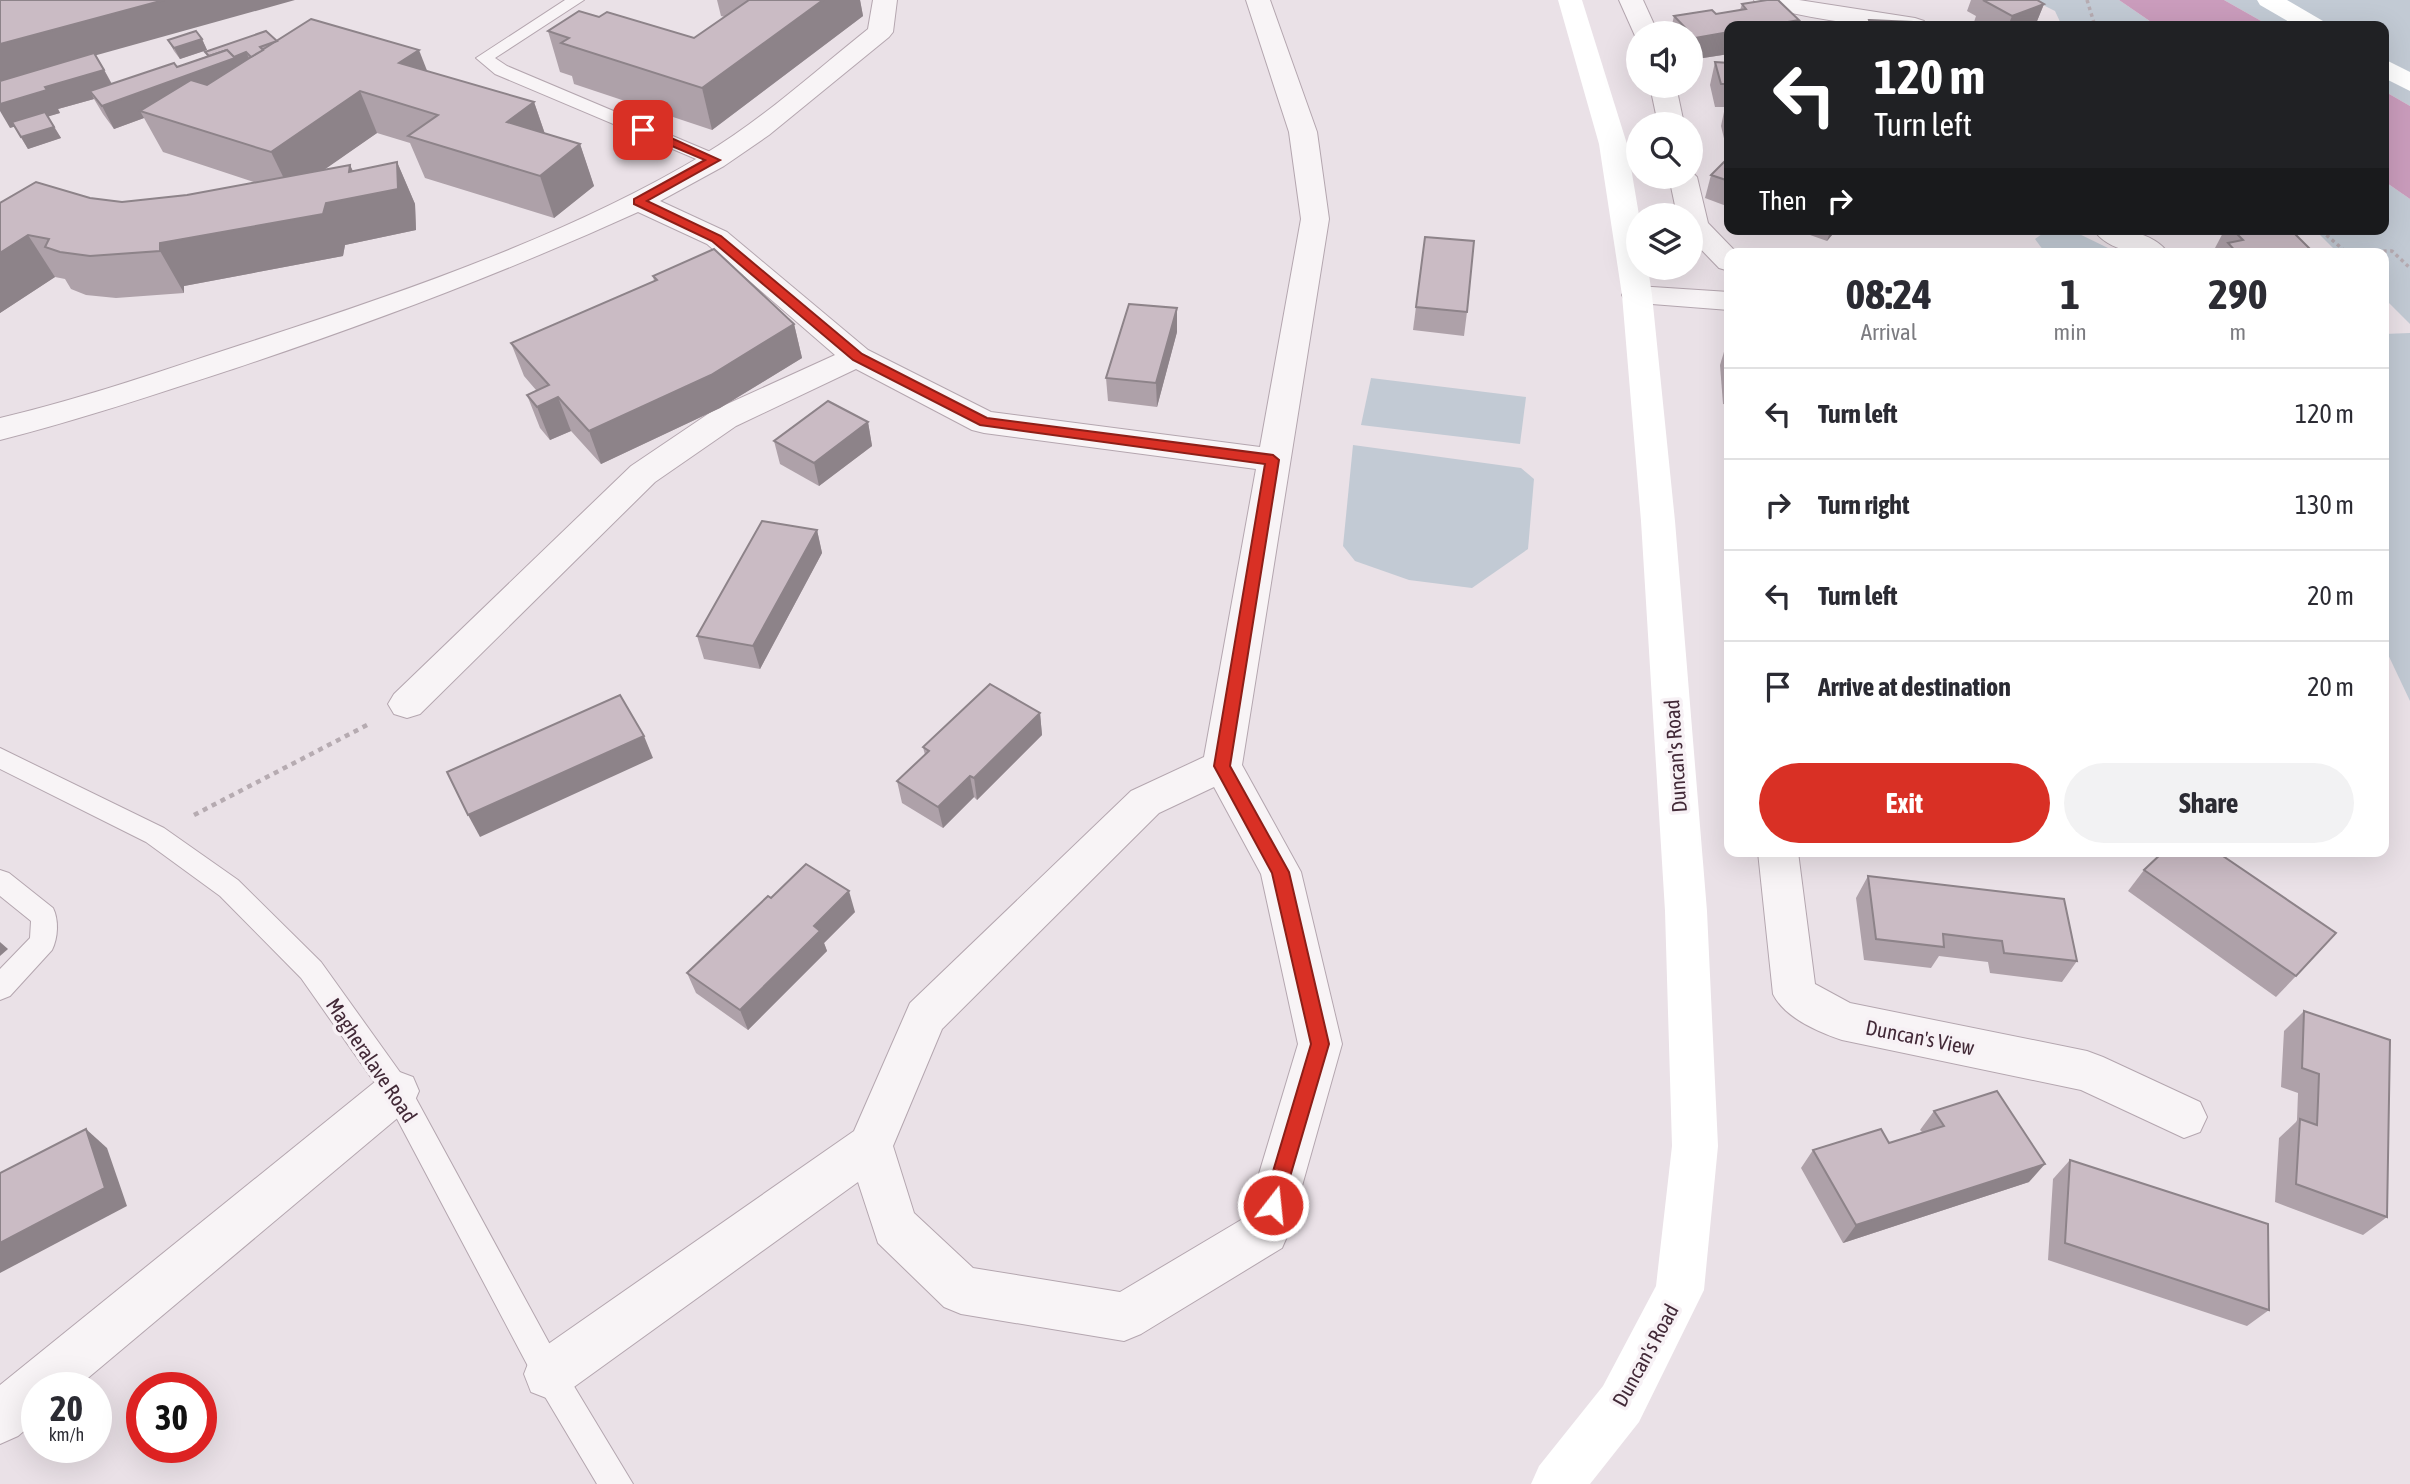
<!DOCTYPE html>
<style>
body{margin:0;font-family:"Asap Condensed",sans-serif;background:#f2f2f3;color:#2b2b33;height:100vh;display:flex;flex-direction:column;font-size:26px;white-space:nowrap}
*{box-sizing:border-box;margin:0}
p{font-size:23px;color:#7c7c81}
.icon{flex:none;width:38px;height:38px;fill:none;stroke:currentColor;stroke-width:2;stroke-linecap:round;stroke-linejoin:round}
.map{position:relative;flex:1;overflow:hidden}
.details{position:absolute;left:1724px;top:248px;width:665px;height:609px;display:flex;flex-direction:column;background:#fff;border-radius:14px;box-shadow:0 7px 28px #0002}
.details>*{flex:none}
.banner{position:absolute;left:1724px;top:21px;width:665px;height:214px;border-radius:14px;box-shadow:0 7px 28px #0002;background:#202124;color:#fff;overflow:hidden}
.controls{position:absolute;left:1626px;top:21px;display:grid;gap:14px}
.controls a{display:grid;place-items:center;width:77px;height:77px;border-radius:50%;background:#fff;box-shadow:0 7px 28px #0002;font-size:35px}
.speed{position:absolute;left:21px;top:1372px;display:flex;gap:14px;font-size:35px;font-weight:700;text-align:center}
.speed>*{display:grid;place-content:center;width:91px;height:91px;border-radius:50%;background:#fff;box-shadow:0 7px 28px #0002;line-height:1}
.speed small{font-size:18px;font-weight:400}
.speed .limit{border:10px solid #d22;background:#fff;color:#111}
.pin{position:absolute;display:grid;place-items:center;width:60px;height:60px;color:#fff;margin:-30px;border-radius:14px;box-shadow:0 4px 10px #0006}
.me{position:absolute;width:77px;margin:-38px;rotate:16deg;stroke-linejoin:round;filter:drop-shadow(0 0 5px #0008)}
.turn{display:flex;align-items:center;gap:24px;height:147px;padding:0 35px;font-size:32px}
.turn .icon{width:91px;height:91px;stroke-width:2.5}
.turn b{display:block;font-size:49px;line-height:60px}
.then{display:flex;align-items:center;height:66px;padding:0 35px;background:#0003;gap:14px;font-size:26px}
.eta{display:flex;justify-content:space-evenly;align-items:center;height:119px;text-align:center}
.eta b{font-size:42px;font-weight:700;line-height:49px}
.action{display:flex;gap:14px;margin-top:auto;padding:14px 35px}
.action a{flex:1;height:80px;border-radius:42px;background:#d93025;color:#fff;font-size:28px;font-weight:700;line-height:80px;text-align:center}
.action a+a{background:#f2f2f3;color:#2b2b33}
ul{padding:0;list-style:none}
li{display:flex;align-items:center;gap:21px;height:91px;padding:0 35px;border-top:2px solid #e1e1e2}
li div{flex:1}
li b{display:block;font-size:26px}
li em{font-style:normal}
.map>svg:first-child{display:block}
.green{fill:#c2cad4}
.water{fill:#ca9cbc}
.lines{fill:none;stroke-linecap:round;stroke-linejoin:round}
.lane-casing{stroke:#b4a6af;stroke-width:2}
.street-casing{stroke:#b4a6af;stroke-width:2}
.path-far1{stroke:#b6abb1;stroke-width:3.5;stroke-dasharray:3.5 3.5;stroke-linecap:butt}
.path{stroke:#b6abb1;stroke-width:4.5;stroke-dasharray:5 5;stroke-linecap:butt}
.lane{fill:#f8f4f6;fill-rule:evenodd}
.street{fill:#f8f4f6;fill-rule:evenodd}
.secondary{fill:#fff;fill-rule:evenodd}
.wall{fill:#aea1a9}
.shaded-wall{fill:#8d8389}
.building{fill:#cabbc4;stroke:#8d8389;stroke-width:2}
.route{fill:#d93025;stroke:#8d1f18;stroke-width:2}
.labels{text-anchor:middle;dominant-baseline:central;stroke-width:7;stroke-linejoin:round;paint-order:stroke}
.street-label{font-size:21px;fill:#422937;stroke:#f7f1f5}
</style>
<div class="map">
<svg width="2410" height="1484" viewBox="0 0 2410 1484">
<rect width="100%" height="100%" fill="#eae1e7"/>
<!-- green -->
<g class="green">
<polygon points="2033,0 2119,0 2157,26 2062,26 2055,11"/>
<polygon points="2224,0 2410,0 2410,106 2384,91 2384,26 2270,26"/>
<polygon points="2384,181 2410,199 2410,324 2384,298 2384,254 2339,254 2316,231 2273,229 2384,229"/>
<polygon points="2049,229 2069,229 2108,248 2112,254 2046,254 2035,239"/>
<polygon points="2410,333 2410,701 2384,646 2384,334"/>
<polygon points="1371,378 1526,397 1520,444 1361,425"/>
<polygon points="1353,445 1521,468 1534,479 1528,549 1472,588 1409,580 1355,561 1343,546"/>
</g>
<!-- water -->
<g class="water">
<polygon points="2119,0 2224,0 2270,26 2157,26"/>
<polygon points="2384,91 2410,106 2410,199 2384,181"/>
</g>
<g class="lines">
<defs>
<g id="lane">
<polygon points="565,0 584,0 495,58 507,66 720,156 723,160 720,164 708,164 495,74 476,58"/>
<polygon points="0,748 164,828 238,880 321,962 407,1082 560,1363 633,1484 597,1484 538,1385 387,1100 301,978 220,896 146,842 0,769"/>
<path d="M 0,870 L 9,873 L 53,908 C 59,920 58,938 52,950 L 10,996 L 0,1000 L 0,969 L 30,938 L 31,921 L 0,896 Z"/>
</g>
<g id="street">
<path d="M 873,0 L 897,0 L 893,32 L 889,37 L 769,135 L 724,166 L 660,201 L 727,232 L 868,350 L 991,412 L 1260,447 L 1301,219 L 1289,132 L 1246,0 L 1270,0 L 1317,132 L 1329,219 L 1242,765 L 1301,872 L 1342,1044 L 1289,1232 L 1282,1248 L 1141,1334 L 1124,1341 L 961,1314 L 944,1307 L 878,1243 L 858,1182 L 567,1392 L 549,1399 L 531,1392 L 524,1374 L 531,1356 L 854,1131 L 910,1003 L 1131,791 L 1204,757 L 1256,469 L 984,433 L 972,430 L 856,369 L 736,426 L 655,482 L 420,714 L 407,718 L 394,714 L 388,704 L 394,694 L 631,466 L 714,410 L 835,355 L 707,244 L 638,212 C 506,272 371,323 233,369 C 156,394 79,420 0,440 L 0,418 C 86,398 169,368 253,341 C 404,292 567,236 703,155 C 762,120 814,72 868,29 ZM 1214,787 L 1261,874 L 1298,1044 L 1246,1217 L 1120,1292 L 973,1268 L 914,1213 L 893,1146 L 942,1029 L 1159,813 Z"/>
<polygon points="1619,0 1643,0 1658,33 1638,33 1636,38"/>
<path d="M 1754,0 L 1799,0 L 1915,18 L 1924,21 L 1928,26 C 1869,29 1814,19 1757,5 Z"/>
<polygon points="1650,86 1676,86 1684,124 1658,124"/>
<polygon points="1690,170 1697,177 1708,223 1738,254 1729,254 1729,271 1719,268 1690,238 1690,215 1677,215 1669,177 1690,177"/>
<path d="M 2093,229 C 2119,229 2152,230 2169,254 C 2142,254 2109,253 2093,229 Z"/>
<polygon points="1637,286 1729,292 1729,310 1626,302 1622,295 1626,288"/>
<path d="M 1758,852 L 1798,852 L 1815,984 L 1850,1003 L 2087,1051 L 2103,1057 L 2200,1102 L 2207,1117 L 2200,1132 L 2184,1138 L 2081,1090 L 1842,1040 C 1818,1032 1784,1017 1773,994 Z"/>
<polygon points="397,1071 413,1077 419,1091 413,1105 76,1388 37,1388 37,1420 18,1436 0,1444 0,1385 381,1077"/>
</g>
</defs>
<!-- lane casing -->
<use href="#lane" class="lane-casing"/>
<!-- street casing -->
<use href="#street" class="street-casing"/>
<!-- path-far1 -->
<g class="path-far1">
<polyline points="2087,0 2095,26"/>
<polyline points="2314,229 2324,233 2346,252 2392,251 2410,268"/>
</g>
<!-- path -->
<polyline class="path" points="194,815 369,724"/>
<!-- lane -->
<use href="#lane" class="lane"/>
<!-- street -->
<use href="#street" class="street"/>
<!-- secondary -->
<g class="secondary">
<polygon points="1558,0 1582,0 1627,144 1639,215 1638,268 1648,268 1652,295 1675,521 1707,911 1718,1146 1704,1290 1639,1422 1590,1484 1531,1484 1539,1466 1603,1386 1656,1286 1672,1146 1665,911 1641,521 1622,295 1599,144"/>
<polygon points="2257,0 2287,0 2323,21 2327,26 2296,26 2260,5"/>
<polygon points="2384,59 2410,72 2410,91 2384,78"/>
</g>
</g>
<!-- wall -->
<g class="wall">
<polygon points="717,0 860,0 863,16 712,130 574,84 572,76 560,72 548,31 599,17 694,38 725,17 721,16"/>
<polygon points="1971,0 2037,0 2044,4 2035,26 1982,26 1974,22 1976,16 1967,11"/>
<polygon points="1742,4 1798,26 1729,26 1729,54 1690,60 1690,33 1670,33 1674,16 1716,14 1740,10"/>
<polygon points="202,39 207,50 180,59 174,51 168,40"/>
<polygon points="277,41 427,71 534,102 545,134 580,144 594,186 554,218 425,178 410,143 377,133 323,170 350,165 353,171 397,162 415,204 416,230 345,245 343,256 184,286 184,293 116,298 86,295 71,289 65,279 55,277 0,313 0,203 90,198 122,202 187,195 257,183 163,152 144,118 114,129 103,114 94,99 58,109 60,113 48,116 61,138 28,149 14,126 10,128 96,55 112,84 177,67 207,56 205,52"/>
<polygon points="1715,62 1729,63 1729,151 1727,151 1721,126 1725,107 1715,107 1710,85"/>
<polygon points="1729,157 1729,207 1705,198 1711,175"/>
<polygon points="1793,229 1837,229 1827,241"/>
<polygon points="2225,229 2290,229 2315,254 2221,254 2215,248"/>
<polygon points="1425,237 1467,312 1464,336 1413,330"/>
<polygon points="653,276 794,324 802,358 720,408 601,464 571,431 550,440 540,428 527,395 536,390 524,376 511,343 654,281"/>
<polygon points="1177,332 1157,407 1108,401 1106,378"/>
<polygon points="1727,342 1729,342 1729,405 1723,404 1720,365"/>
<polygon points="868,422 872,446 819,486 780,464 774,441"/>
<polygon points="817,530 822,553 760,669 704,659 697,636"/>
<polygon points="1040,713 1042,735 977,800 974,797 943,828 902,803 897,781 925,755 923,747"/>
<polygon points="2144,870 2296,976 2276,997 2128,891"/>
<polygon points="1868,876 2077,961 2062,982 1990,973 1988,962 1939,956 1931,968 1864,960 1856,898"/>
<polygon points="771,898 855,912 824,943 827,951 748,1030 696,993 687,973"/>
<polygon points="2304,1011 2387,1217 2363,1235 2275,1202 2279,1138 2296,1122 2297,1120 2298,1093 2281,1087 2284,1031"/>
<polygon points="1934,1111 2029,1182 1843,1243 1801,1168 1813,1150 1889,1143 1922,1132 1920,1130"/>
<polygon points="2070,1160 2269,1310 2247,1326 2048,1260 2053,1179"/>
</g>
<!-- shaded-wall -->
<g class="shaded-wall">
<polygon points="164,0 295,0 0,82 0,44"/>
<polygon points="823,0 860,0 863,16 712,130 702,88"/>
<polygon points="2044,4 2035,26 2008,26 2012,16"/>
<polygon points="1799,20 1798,26 1765,26"/>
<polygon points="1729,32 1729,54 1690,60 1695,38"/>
<polygon points="202,39 207,50 180,59 174,48"/>
<polygon points="419,50 435,91 399,63"/>
<polygon points="246,52 252,64 246,81 140,111 144,118 114,129 102,106"/>
<polygon points="104,70 116,92 90,91 94,99 58,109 60,113 10,128 0,111 0,104 45,87"/>
<polygon points="360,91 377,133 291,193 271,152"/>
<polygon points="534,102 548,143 507,122"/>
<polygon points="54,127 61,138 28,149 21,137"/>
<polygon points="580,144 594,186 554,218 540,176"/>
<polygon points="397,162 415,204 416,230 345,245 343,256 184,286 184,293 160,251 160,243 326,203 349,172 350,165 363,195"/>
<polygon points="1831,229 1837,229 1827,241"/>
<polygon points="28,235 55,277 0,313 0,253"/>
<polygon points="2264,251 2263,254 2243,254"/>
<polygon points="1177,308 1177,332 1157,407 1156,383"/>
<polygon points="794,324 802,358 720,408 601,464 589,431"/>
<polygon points="558,397 571,431 550,440 537,407"/>
<polygon points="868,422 872,446 819,486 814,463"/>
<polygon points="817,530 822,553 760,669 753,646"/>
<polygon points="1040,713 1042,735 977,800 974,778"/>
<polygon points="644,736 653,758 480,837 468,815"/>
<polygon points="970,776 974,797 943,828 938,807"/>
<polygon points="849,891 855,912 824,943 827,951 748,1030 740,1010 814,926"/>
<polygon points="0,942 8,949 0,956"/>
<polygon points="86,1129 107,1148 127,1206 0,1273 0,1243"/>
<polygon points="2045,1164 2029,1182 1843,1243 1856,1225"/>
</g>
<!-- building -->
<g class="building">
<polygon points="0,0 164,0 0,44"/>
<polygon points="749,0 823,0 702,88 561,43 569,38 548,31 579,11 599,17 607,12 694,38"/>
<polygon points="1767,0 1778,0 1799,20 1765,26 1729,26 1729,32 1695,38 1674,16 1712,10 1716,14 1746,9 1742,4"/>
<polygon points="1983,0 2037,0 2044,4 2012,16"/>
<polygon points="311,19 419,50 399,63 534,102 507,122 580,144 540,176 408,136 438,115 360,91 271,152 140,111 191,80 207,85"/>
<polygon points="1869,20 1913,22 1915,26 1871,26"/>
<polygon points="196,31 202,39 174,48 168,40"/>
<polygon points="266,31 277,41 260,47 263,50 251,57 246,52 234,57 227,50 209,56 205,52"/>
<polygon points="227,50 235,58 102,106 90,91 174,63 177,67"/>
<polygon points="94,53 104,70 45,87 47,90 0,104 0,81"/>
<polygon points="1715,62 1729,63 1729,84 1721,84"/>
<polygon points="45,112 54,127 21,137 12,122"/>
<polygon points="1729,157 1729,181 1711,175"/>
<polygon points="397,162 398,189 326,203 323,214 160,243 160,251 90,256 60,252 45,247 49,239 28,235 0,253 0,203 36,182 90,198 122,202 187,195 350,165 349,172"/>
<polygon points="2232,229 2290,229 2315,254 2268,254 2264,251 2238,254 2228,243 2243,240"/>
<polygon points="1425,237 1474,241 1467,312 1416,307"/>
<polygon points="714,249 794,324 711,375 589,431 558,397 537,407 527,395 549,385 511,343 657,280 653,276"/>
<polygon points="1129,304 1177,308 1156,383 1106,378"/>
<polygon points="1727,342 1729,342 1729,365"/>
<polygon points="828,401 868,422 814,463 774,441"/>
<polygon points="762,521 817,530 753,646 697,636"/>
<polygon points="990,684 1040,713 974,778 970,776 938,807 897,781 929,751 923,747"/>
<polygon points="620,695 644,736 468,815 447,772"/>
<polygon points="2163,852 2217,852 2336,933 2296,976 2144,870"/>
<polygon points="806,864 849,891 814,926 820,931 740,1010 687,973 768,896 771,898"/>
<polygon points="1868,876 2064,899 2077,961 2004,953 2002,941 1975,938 1943,934 1944,947 1876,939"/>
<polygon points="2304,1011 2390,1040 2387,1217 2296,1184 2300,1119 2317,1125 2318,1101 2319,1074 2302,1068"/>
<polygon points="1997,1091 2045,1164 1856,1225 1813,1150 1881,1129 1889,1143 1944,1126 1934,1111"/>
<polygon points="86,1129 105,1188 0,1243 0,1173"/>
<polygon points="2070,1160 2268,1224 2269,1310 2065,1243"/>
</g>
<!-- route -->
<polygon class="route" points="639,127 647,127 720,160 647,201 721,236 862,354 987,418 1273,455 1279,460 1230,766 1289,872 1329,1044 1280,1211 1273,1214 1266,1211 1263,1205 1311,1044 1272,873 1214,766 1265,464 980,425 853,360 712,241 634,204 634,199 705,160 639,132"/>
<g class="labels">
<!-- street labels -->
<g class="street-label">
<text transform="translate(1675 756) rotate(-94)">Duncan's Road</text>
<text transform="translate(1920 1037) rotate(11)">Duncan's View</text>
<text transform="translate(372 1060) rotate(56)">Magheralave Road</text>
<text transform="translate(1645 1355) rotate(-61)">Duncan's Road</text>
</g>
</g>
</svg>
<div class="controls">
<a><svg class="icon" aria-label="sound" viewBox="0 0 24 24"><path d="M4 9h4l5-4v14l-5-4H4zM17 9q2 3 0 6"/></svg></a>
<a><svg class="icon" aria-label="search" viewBox="0 0 24 24"><circle cx="10" cy="10" r="6"/><path d="M15 15l6 6"/></svg></a>
<a><svg class="icon" aria-label="layers" viewBox="0 0 24 24"><path d="M12 4l9 5-9 5-9-5zM3 14l9 5 9-5"/></svg></a>
</div>
<div class="speed"><div>20<small>km/h</small></div><div class="limit">30</div></div>
<div class="pin" style="left:643px;top:130px;background:#d93025"><svg class="icon" aria-label="arrive" viewBox="0 0 24 24"><path d="M6 21V4h12l-3 4 3 4H6"/></svg></div>
<svg class="me" style="left:1273px;top:1205px" viewBox="-20 -20 40 40"><circle r="17" fill="#d93025" stroke="#fff" stroke-width="3"/><path d="M0-11L8 9 0 5-8 9z" fill="#fff"/></svg>
<div class="banner">
<div class="turn"><svg class="icon" aria-label="left" viewBox="0 0 24 24"><path d="M17 20v-9H6M10 6l-5 5 5 5"/></svg><div><b>120 m</b>Turn left</div></div>
<div class="then">Then<svg class="icon" aria-label="right" viewBox="0 0 24 24"><path d="M7 20v-9h11M14 6l5 5-5 5"/></svg></div>
</div>
<section class="details">
<div class="eta">
<div><b>08:24</b><p>Arrival</p></div>
<div><b>1</b><p>min</p></div>
<div><b>290</b><p>m</p></div>
</div>
<ul>
<li><svg class="icon" aria-label="left" viewBox="0 0 24 24"><path d="M17 20v-9H6M10 6l-5 5 5 5"/></svg><div><b>Turn left</b></div><em>120 m</em></li>
<li><svg class="icon" aria-label="right" viewBox="0 0 24 24"><path d="M7 20v-9h11M14 6l5 5-5 5"/></svg><div><b>Turn right</b></div><em>130 m</em></li>
<li><svg class="icon" aria-label="left" viewBox="0 0 24 24"><path d="M17 20v-9H6M10 6l-5 5 5 5"/></svg><div><b>Turn left</b></div><em>20 m</em></li>
<li><svg class="icon" aria-label="arrive" viewBox="0 0 24 24"><path d="M6 21V4h12l-3 4 3 4H6"/></svg><div><b>Arrive at destination</b></div><em>20 m</em></li>
</ul>
<div class="action"><a>Exit</a><a>Share</a></div>
</section>
</div>
